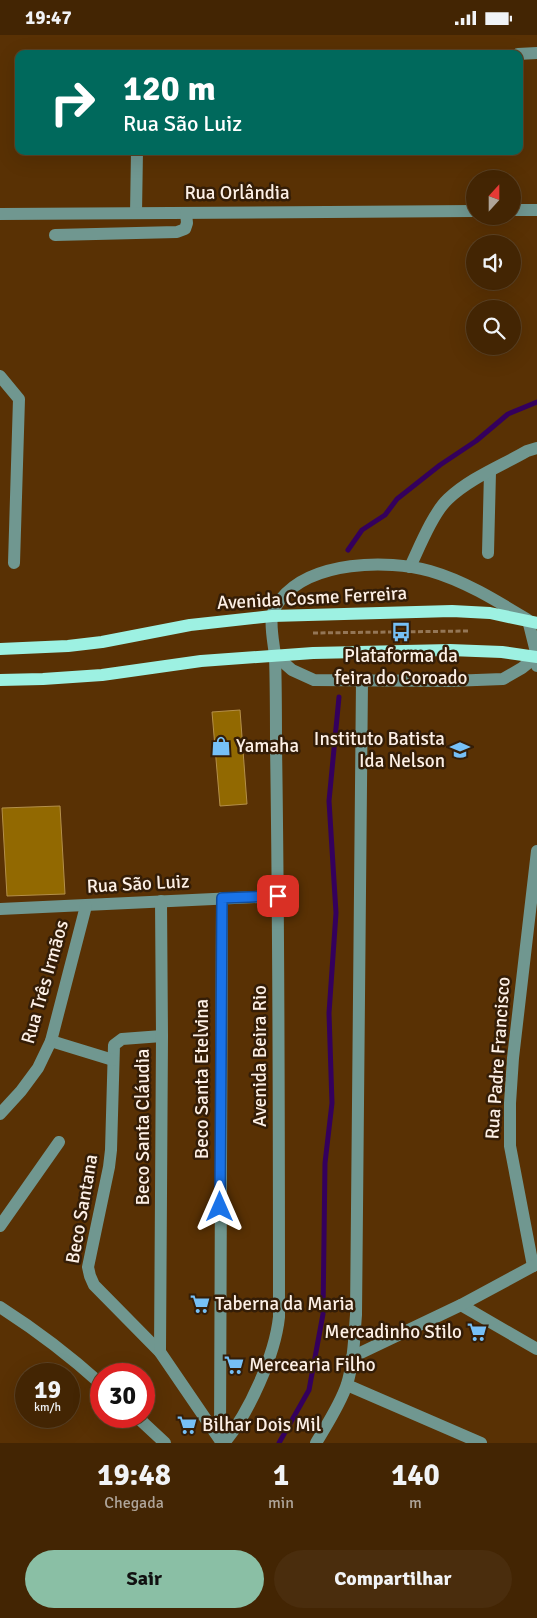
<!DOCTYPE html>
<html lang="pt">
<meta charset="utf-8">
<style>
body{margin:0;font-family:Signika,sans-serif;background:#4a2d0d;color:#f1f3f6;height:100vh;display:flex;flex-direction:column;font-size:19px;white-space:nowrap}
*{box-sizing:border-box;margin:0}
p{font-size:16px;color:#afa59a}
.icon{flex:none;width:28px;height:28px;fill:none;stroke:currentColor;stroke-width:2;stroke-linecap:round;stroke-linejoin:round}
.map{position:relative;height:1408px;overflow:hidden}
.drawer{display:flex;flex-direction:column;background:#432503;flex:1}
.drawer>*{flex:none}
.banner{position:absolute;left:15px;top:15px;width:508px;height:105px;border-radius:10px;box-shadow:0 5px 20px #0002,0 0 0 1px #5b4225;background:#00695c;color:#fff;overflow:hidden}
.needle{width:32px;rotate:21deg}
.fabs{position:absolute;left:466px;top:135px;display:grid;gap:10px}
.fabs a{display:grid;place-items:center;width:55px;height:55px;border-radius:50%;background:#432503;box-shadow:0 5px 20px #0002,0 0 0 1px #5b4225;font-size:25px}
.speed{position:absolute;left:15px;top:1328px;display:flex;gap:10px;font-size:25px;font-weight:700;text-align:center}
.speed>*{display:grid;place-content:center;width:65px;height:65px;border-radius:50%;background:#432503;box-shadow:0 5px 20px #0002,0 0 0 1px #5b4225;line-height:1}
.speed small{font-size:12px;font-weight:400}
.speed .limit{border:8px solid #d22;background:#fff;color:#111}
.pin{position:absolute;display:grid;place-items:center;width:42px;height:42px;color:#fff;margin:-21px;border-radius:10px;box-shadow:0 2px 8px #0006}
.me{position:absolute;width:55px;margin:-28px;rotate:0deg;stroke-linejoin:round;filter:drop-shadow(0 0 4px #0008)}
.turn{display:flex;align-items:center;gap:18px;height:105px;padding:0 25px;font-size:22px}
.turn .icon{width:65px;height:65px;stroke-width:2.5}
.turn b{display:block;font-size:35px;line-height:42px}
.eta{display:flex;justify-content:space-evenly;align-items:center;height:85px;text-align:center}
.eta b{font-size:30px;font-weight:700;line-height:35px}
.button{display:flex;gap:10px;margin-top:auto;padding:10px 25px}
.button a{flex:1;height:58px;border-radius:30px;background:#8abfa5;color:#111;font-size:20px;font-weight:700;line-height:58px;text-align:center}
.button a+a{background:#4a2d0d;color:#f1f3f6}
.status{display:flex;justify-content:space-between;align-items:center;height:35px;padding:0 25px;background:#432503;direction:ltr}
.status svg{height:14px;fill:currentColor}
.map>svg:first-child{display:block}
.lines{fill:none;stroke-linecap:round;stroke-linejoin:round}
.stream{stroke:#34005d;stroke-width:5}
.building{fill:#926901;stroke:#b48f49}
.path{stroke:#947656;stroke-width:3;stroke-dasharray:5 2.5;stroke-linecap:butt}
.minor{stroke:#709790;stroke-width:12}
.major{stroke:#9df1e2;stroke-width:12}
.route-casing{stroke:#114b97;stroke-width:12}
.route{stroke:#1a73e8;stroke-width:9}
.labels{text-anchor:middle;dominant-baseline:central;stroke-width:5;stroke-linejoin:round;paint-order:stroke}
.street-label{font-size:19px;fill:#fdf0e6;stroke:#341d07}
.poi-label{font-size:19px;fill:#fdf0e6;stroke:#341d07;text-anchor:start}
</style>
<div class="status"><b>19:47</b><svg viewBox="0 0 49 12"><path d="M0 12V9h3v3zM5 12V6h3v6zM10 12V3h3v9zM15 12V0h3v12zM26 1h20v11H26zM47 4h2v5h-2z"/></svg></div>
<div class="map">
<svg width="537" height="1408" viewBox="0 0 537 1408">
<rect width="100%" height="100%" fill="#593104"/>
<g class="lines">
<!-- stream -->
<g class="stream">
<polyline points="348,515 362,495 385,480 397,464 440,430 476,406 508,379 537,367"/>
<polyline points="279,1408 309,1355 323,1279 325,1128 332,1068 329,978 336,878 329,766 339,662"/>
</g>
</g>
<!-- building -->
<g class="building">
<polygon points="240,675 247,769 220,771 212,677"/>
<polygon points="60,771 65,859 7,861 2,773"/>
</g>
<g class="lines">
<!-- path -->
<polyline class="path" points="313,598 468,596"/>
<!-- minor -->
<g class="minor">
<polyline points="518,19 537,18"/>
<polyline points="512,175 537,175"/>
<polyline points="136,178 137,116"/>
<polyline points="0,179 475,176"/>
<polyline points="55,200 177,197 185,194 187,188 186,178"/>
<polyline points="0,341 19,364 14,528"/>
<polyline points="488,518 490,437"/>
<path d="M 410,532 C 419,513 433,478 448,464 C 470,443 501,431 527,416 L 537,413"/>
<polyline points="275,620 292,635 314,645 450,646 503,644 522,633 537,621"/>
<polyline points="0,874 278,861"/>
<polyline points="162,1001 122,1004 114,1010 111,1115 109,1132 88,1232 90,1241 94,1250 160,1317 220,1405"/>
<polyline points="51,1006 113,1025"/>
<polyline points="0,1079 21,1056 38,1033 51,1006 86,871"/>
<polyline points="0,1191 59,1107"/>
<polyline points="533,1231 510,1111 510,1068 513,1023 537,816"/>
<polyline points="461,1270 537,1314"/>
<path d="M 0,1272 C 36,1295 69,1320 101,1349"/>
<polyline points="160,1317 162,1001 161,866"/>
<polyline points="352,1322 461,1270 537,1229"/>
<polyline points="347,1350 481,1408"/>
<polyline points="136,1381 165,1408"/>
<polyline points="220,1404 222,863"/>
<path d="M 224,1408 C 249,1378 275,1320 279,1282 C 279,1091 279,901 276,711 C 276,681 276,651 275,621 C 274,610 270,592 272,581 C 273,576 278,568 281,564 C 311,526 387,524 430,536 C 465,546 497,566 528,585 L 537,621 L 537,631"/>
<path d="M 316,1408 C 326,1391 341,1368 347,1349 C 354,1327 354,1303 356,1280 L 362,645"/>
</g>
<!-- major -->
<g class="major">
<polyline points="0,614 68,611 102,607 190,590 272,581 452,576 490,578 537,588"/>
<polyline points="0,645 43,644 102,640 201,626 313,618 450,615 502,617 537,622"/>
</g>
</g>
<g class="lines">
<defs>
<polyline id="route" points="220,1172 222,863 278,861"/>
</defs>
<!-- route casing -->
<use href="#route" class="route-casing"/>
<!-- route -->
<use href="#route" class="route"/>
</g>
<!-- icons -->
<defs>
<symbol id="bus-bare" viewBox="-9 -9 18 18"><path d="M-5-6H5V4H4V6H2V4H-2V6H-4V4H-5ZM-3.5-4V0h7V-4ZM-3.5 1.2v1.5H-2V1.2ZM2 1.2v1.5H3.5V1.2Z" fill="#76c0f7" stroke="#341d07" stroke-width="2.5" paint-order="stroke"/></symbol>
<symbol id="shop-bare" viewBox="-9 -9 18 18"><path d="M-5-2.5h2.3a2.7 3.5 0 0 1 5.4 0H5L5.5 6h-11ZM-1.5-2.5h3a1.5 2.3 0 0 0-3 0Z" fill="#76c0f7" stroke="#341d07" stroke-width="2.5" paint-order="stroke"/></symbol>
<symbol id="school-bare" viewBox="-9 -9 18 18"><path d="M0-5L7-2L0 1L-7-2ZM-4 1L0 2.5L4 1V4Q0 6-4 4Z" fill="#76c0f7" stroke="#341d07" stroke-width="2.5" paint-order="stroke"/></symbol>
<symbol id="supermarket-bare" viewBox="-9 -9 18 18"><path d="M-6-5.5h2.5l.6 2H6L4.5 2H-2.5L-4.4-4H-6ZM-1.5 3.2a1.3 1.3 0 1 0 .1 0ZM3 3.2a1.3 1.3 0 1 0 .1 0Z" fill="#76c0f7" stroke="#341d07" stroke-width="2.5" paint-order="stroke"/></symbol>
</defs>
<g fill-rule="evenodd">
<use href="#bus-bare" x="387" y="583" width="28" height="28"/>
<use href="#shop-bare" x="207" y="697" width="28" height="28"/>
<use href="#school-bare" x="446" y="701" width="28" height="28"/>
<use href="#supermarket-bare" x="186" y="1255" width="28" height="28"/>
<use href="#supermarket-bare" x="463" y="1283" width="28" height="28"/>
<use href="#supermarket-bare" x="220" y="1316" width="28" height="28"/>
<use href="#supermarket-bare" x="173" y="1376" width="28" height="28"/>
</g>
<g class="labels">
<!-- street labels -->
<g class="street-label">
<text x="237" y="158">Rua Orlândia</text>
<text transform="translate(312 563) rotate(-3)">Avenida Cosme Ferreira</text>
<text transform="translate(138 849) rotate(-3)">Rua São Luiz</text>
<text transform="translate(45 947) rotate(-74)">Rua Três Irmãos</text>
<text transform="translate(260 1021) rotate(-90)">Avenida Beira Rio</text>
<text transform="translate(498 1023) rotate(-86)">Rua Padre Francisco</text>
<text transform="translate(202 1044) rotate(-90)">Beco Santa Etelvina</text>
<text transform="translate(143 1092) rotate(-90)">Beco Santa Cláudia</text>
<text transform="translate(82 1174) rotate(-80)">Beco Santana</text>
</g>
<!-- poi labels -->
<g class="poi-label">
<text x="401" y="621" text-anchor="middle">Plataforma da<tspan x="401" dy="22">feira do Coroado</tspan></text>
<text x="445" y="704" text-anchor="end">Instituto Batista<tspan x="445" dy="22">Ida Nelson</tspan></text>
<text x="236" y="711">Yamaha</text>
<text x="215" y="1269">Taberna da Maria</text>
<text x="462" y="1297" text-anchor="end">Mercadinho Stilo</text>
<text x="249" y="1330">Mercearia Filho</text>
<text x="202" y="1390">Bilhar Dois Mil</text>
</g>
</g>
</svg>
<div class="fabs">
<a><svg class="needle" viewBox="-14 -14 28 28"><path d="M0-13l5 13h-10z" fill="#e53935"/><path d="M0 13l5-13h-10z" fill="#afa59a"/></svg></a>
<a><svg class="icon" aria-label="sound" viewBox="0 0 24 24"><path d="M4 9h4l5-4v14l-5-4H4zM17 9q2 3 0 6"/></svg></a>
<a><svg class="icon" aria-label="search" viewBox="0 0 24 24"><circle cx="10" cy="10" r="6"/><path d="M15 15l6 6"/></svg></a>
</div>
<div class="speed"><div>19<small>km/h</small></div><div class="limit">30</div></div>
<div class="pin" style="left:278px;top:861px;background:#d93025"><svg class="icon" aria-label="arrive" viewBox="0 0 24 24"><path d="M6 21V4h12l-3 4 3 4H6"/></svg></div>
<svg class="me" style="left:220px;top:1172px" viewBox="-20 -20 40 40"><path d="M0-17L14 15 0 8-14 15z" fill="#1a73e8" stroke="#fff" stroke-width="4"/></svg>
<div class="banner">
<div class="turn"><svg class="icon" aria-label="right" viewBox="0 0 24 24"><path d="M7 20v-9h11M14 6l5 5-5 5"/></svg><div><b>120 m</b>Rua São Luiz</div></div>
</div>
</div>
<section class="drawer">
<div class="eta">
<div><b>19:48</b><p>Chegada</p></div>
<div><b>1</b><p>min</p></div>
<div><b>140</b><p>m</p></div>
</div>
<div class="button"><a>Sair</a><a>Compartilhar</a></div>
</section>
